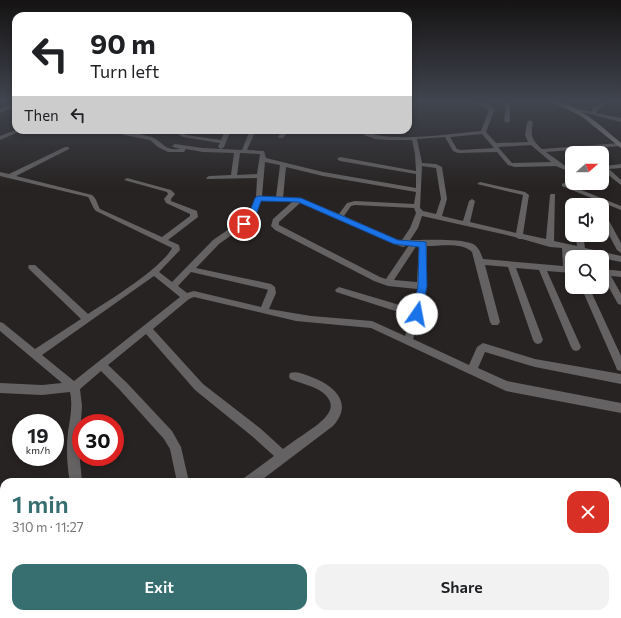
<!DOCTYPE html>
<meta charset="utf-8">
<style>
body{margin:0;font-family:Commissioner,sans-serif;background:#f2f2f2;color:#202124;height:100vh;display:flex;flex-direction:column;font-size:15px;white-space:nowrap}
*{box-sizing:border-box;margin:0}
p{font-size:13px;color:#757577}
.icon{flex:none;width:22px;height:22px;fill:none;stroke:currentColor;stroke-width:2;stroke-linecap:round;stroke-linejoin:round}
.map{position:relative;flex:1;overflow:hidden}
.side{position:absolute;left:0px;top:478px;width:621px;height:140px;display:flex;flex-direction:column;background:#fff;border-radius:12px 12px 0 0;box-shadow:0 2px 6px #0003}
.side>*{flex:none}
.top-card{position:absolute;left:12px;top:12px;width:400px;height:122px;border-radius:12px;box-shadow:0 2px 6px #0003;background:#fff;color:#202124;overflow:hidden}
.needle{width:26px;rotate:70deg}
.controls{position:absolute;left:565px;top:146px;display:grid;gap:8px}
.controls a{display:grid;place-items:center;width:44px;height:44px;border-radius:8px;background:#fff;box-shadow:0 2px 6px #0003;font-size:20px}
.speed{position:absolute;left:12px;top:414px;display:flex;gap:8px;font-size:20px;font-weight:700;text-align:center}
.speed>*{display:grid;place-content:center;width:52px;height:52px;border-radius:50%;background:#fff;box-shadow:0 2px 6px #0003;line-height:1}
.speed small{font-size:10px;font-weight:400}
.speed .limit{border:6px solid #d22;background:#fff;color:#111}
.pin{position:absolute;display:grid;place-items:center;width:34px;height:34px;color:#fff;margin:-17px;border:2px solid #fff;border-radius:50%;box-shadow:0 1px 4px #0007}
.me{position:absolute;width:44px;margin:-22px;rotate:12deg;stroke-linejoin:round;filter:drop-shadow(0 0 3px #0008)}
.turn{display:flex;align-items:center;gap:14px;height:84px;padding:0 12px;font-size:18px}
.turn .icon{width:52px;height:52px;stroke-width:2.5}
.turn b{display:block;font-size:28px;line-height:34px}
.then{display:flex;align-items:center;height:38px;padding:0 12px;background:#0003;gap:8px;font-size:15px}
.round{display:grid;place-items:center;flex:none;width:42px;height:42px;border-radius:12px;background:#f2f2f2}
.summary{display:flex;align-items:center;justify-content:space-between;height:68px;padding:0 12px}
h1{font-size:24px;font-weight:600;line-height:30px;color:#376e6f}
.primary-button{display:flex;gap:8px;margin-top:auto;padding:8px 12px}
.primary-button a{flex:1;height:46px;border-radius:12px;background:#376e6f;color:#fff;font-size:16px;font-weight:600;line-height:46px;text-align:center}
.primary-button a+a{background:#f2f2f2;color:#202124}
.map>svg:first-child{display:block}
.lines{fill:none;stroke-linecap:round;stroke-linejoin:round}
.street{fill:#646262;fill-rule:evenodd}
.secondary{fill:#878484;fill-rule:evenodd}
.route{fill:#1a73e8;stroke:#114b97}
</style>
<div class="map">
<svg width="621" height="618" viewBox="0 0 621 618">
<rect width="100%" height="100%" fill="#272322"/>
<g class="lines">
<!-- street -->
<g class="street">
<path d="M 476,102 L 482,102 L 495,109 L 486,132 L 496,143 L 528,142 L 525,135 L 527,122 L 530,120 L 533,122 C 530,136 532,140 542,149 L 620,143 L 621,146 L 546,152 L 564,165 L 572,169 L 572,173 L 556,166 L 515,167 L 508,165 L 497,152 L 458,153 L 453,151 L 445,137 L 417,139 L 422,163 L 436,164 L 442,167 L 447,199 L 442,216 L 463,221 L 469,201 L 472,199 L 475,201 L 470,222 L 516,233 L 523,195 L 477,184 L 480,182 L 525,192 L 529,195 L 523,234 L 546,239 L 550,195 L 551,194 L 555,194 L 554,241 L 577,246 L 575,235 L 583,235 L 585,248 L 621,256 L 621,262 L 581,254 L 570,250 L 572,273 L 547,271 L 581,347 L 579,350 L 576,351 L 573,350 L 571,347 L 539,270 L 516,268 L 543,340 L 541,343 L 538,344 L 535,343 L 533,340 L 508,267 L 485,265 L 500,322 L 498,325 L 492,325 L 490,322 L 472,252 C 463,242 440,246 427,246 L 426,284 L 427,286 L 426,288 L 422,314 L 413,339 L 469,365 L 477,347 L 483,343 L 535,359 L 621,374 L 621,384 L 535,367 L 485,352 L 478,368 L 507,381 L 621,403 L 621,413 L 506,391 L 371,328 L 296,321 L 194,297 L 189,299 L 153,329 L 203,384 L 261,429 L 283,449 C 290,444 296,439 303,435 C 318,424 347,408 319,390 C 310,385 300,383 290,379 L 289,376 L 290,373 C 296,371 303,374 309,376 C 332,384 355,402 333,426 L 259,482 L 242,482 L 244,478 L 274,456 L 253,437 L 195,390 L 146,334 L 108,365 L 127,383 L 172,431 L 181,447 L 189,482 L 177,482 L 170,449 L 164,439 L 119,389 L 101,371 L 80,389 L 82,406 L 79,450 L 82,482 L 70,482 C 67,466 66,449 68,432 C 70,419 73,406 70,392 L 42,395 L 0,393 L 0,383 L 42,385 L 62,383 L 0,331 L 0,322 L 3,323 L 35,349 L 81,319 L 29,269 L 28,267 L 29,265 L 35,265 L 88,314 C 108,301 162,268 172,248 L 96,211 C 92,207 91,201 88,197 L 0,176 L 0,172 L 9,174 L 65,147 L 69,147 L 69,149 L 16,176 L 92,195 C 97,199 97,204 100,209 L 162,237 L 190,216 L 190,214 L 166,203 L 164,199 L 168,194 L 167,192 L 124,180 L 127,178 L 171,190 L 175,194 L 171,199 L 171,201 L 197,211 L 198,217 L 168,240 L 179,245 L 180,250 L 159,272 L 172,282 L 213,240 L 248,216 L 256,198 L 257,178 L 207,179 L 206,178 L 209,176 L 231,175 L 234,153 L 203,152 L 186,149 L 184,152 L 168,152 L 158,147 L 150,140 L 124,135 L 116,130 C 121,130 150,136 154,138 C 166,145 164,150 180,149 L 173,147 L 172,146 L 175,144 L 203,148 L 242,150 L 250,130 L 256,130 L 247,150 L 264,151 L 266,158 L 323,172 L 416,188 L 416,174 L 340,161 L 337,159 L 340,157 L 416,171 L 415,154 L 412,140 L 388,140 L 375,139 L 364,135 L 363,130 L 369,130 L 369,133 C 397,142 450,134 481,131 L 489,110 ZM 482,134 L 494,148 L 461,150 L 457,149 L 450,137 ZM 531,145 L 551,162 L 512,163 L 498,147 ZM 240,153 L 260,154 L 257,174 L 237,175 ZM 265,162 L 280,165 L 276,197 L 262,196 ZM 422,166 L 436,168 L 441,199 L 436,214 L 423,211 L 420,208 ZM 286,167 L 323,176 L 416,192 L 414,204 L 355,201 L 347,203 L 339,214 L 305,200 L 283,198 ZM 261,200 L 292,202 L 273,219 L 271,226 L 275,230 L 374,281 L 388,286 L 417,289 L 417,297 L 413,309 L 339,287 L 335,290 L 336,292 L 411,316 L 405,336 L 372,321 L 311,316 L 269,309 L 276,293 L 275,287 L 271,284 L 196,268 L 219,244 L 254,219 ZM 300,203 L 394,244 L 403,247 L 409,245 L 386,279 L 380,277 L 279,225 L 279,222 ZM 355,205 L 414,208 L 416,213 L 410,228 L 402,240 L 398,240 L 344,216 L 351,206 ZM 422,216 L 515,237 L 519,239 L 522,239 L 550,247 L 562,248 L 563,266 L 483,259 C 481,254 479,247 473,244 C 461,238 424,240 410,240 L 418,228 ZM 417,245 L 419,245 L 417,282 L 394,280 ZM 191,272 L 265,289 L 268,290 L 261,307 L 194,291 L 187,293 L 178,286 ZM 154,276 L 180,297 L 74,381 L 42,355 Z"/>
<polygon points="506,102 510,102 510,121 507,123 504,121"/>
<polygon points="600,102 604,102 604,106 597,110 596,113 621,118 621,122 578,111 581,109 591,112 593,108 600,105"/>
<polygon points="16,103 16,106 0,113 0,109"/>
<polygon points="16,130 23,130 0,140 0,136"/>
<polygon points="48,130 56,130 50,133 46,133 45,132"/>
<polygon points="171,130 178,130 186,135 221,140 225,130 231,130 224,147 221,149 218,147 220,143 183,137"/>
<polygon points="283,130 289,130 283,138 279,138 278,137"/>
<polygon points="602,164 605,166 621,164 621,168 609,169 621,180 621,185 602,170"/>
<polygon points="564,183 621,206 621,210 562,186 562,184"/>
<polygon points="602,217 607,217 621,243 621,253 617,250 602,222"/>
<polygon points="602,269 621,271 621,277 611,276 621,294 621,305 618,304 602,275"/>
<polygon points="581,287 589,287 621,356 621,371 617,370 616,367"/>
<polygon points="107,614 150,614 148,618 109,618"/>
<polygon points="178,614 194,614 192,618 176,618"/>
</g>
<!-- secondary -->
<path class="secondary" d="M 552,102 C 577,102 603,128 621,143 L 621,148 L 581,116 Z"/>
</g>
<!-- sky -->
<linearGradient id="sky" x2="0" y2="1"><stop stop-color="#151313"/><stop offset="0.54" stop-color="#41454f"/><stop offset="1" stop-color="#41454f" stop-opacity="0"/></linearGradient>
<rect width="621" height="188" fill="url(#sky)"/>
<!-- route -->
<polygon class="route" points="258,196 301,198 398,240 426,242 427,286 421,317 417,318 413,314 418,286 419,247 394,244 298,202 261,201 256,215 246,225 241,225 241,222 249,214 255,198"/>
</svg>
<div class="controls">
<a><svg class="needle" viewBox="-14 -14 28 28"><path d="M0-13l5 13h-10z" fill="#e53935"/><path d="M0 13l5-13h-10z" fill="#757577"/></svg></a>
<a><svg class="icon" aria-label="sound" viewBox="0 0 24 24"><path d="M4 9h4l5-4v14l-5-4H4zM17 9q2 3 0 6"/></svg></a>
<a><svg class="icon" aria-label="search" viewBox="0 0 24 24"><circle cx="10" cy="10" r="6"/><path d="M15 15l6 6"/></svg></a>
</div>
<div class="speed"><div>19<small>km/h</small></div><div class="limit">30</div></div>
<div class="pin" style="left:244px;top:224px;background:#d93025"><svg class="icon" aria-label="arrive" viewBox="0 0 24 24"><path d="M6 21V4h12l-3 4 3 4H6"/></svg></div>
<svg class="me" style="left:417px;top:314px" viewBox="-20 -20 40 40"><circle r="19" fill="#fff"/><path d="M0-13L10 11 0 6-10 11z" fill="#1a73e8"/></svg>
<div class="top-card">
<div class="turn"><svg class="icon" aria-label="left" viewBox="0 0 24 24"><path d="M17 20v-9H6M10 6l-5 5 5 5"/></svg><div><b>90 m</b>Turn left</div></div>
<div class="then">Then<svg class="icon" aria-label="left" viewBox="0 0 24 24"><path d="M17 20v-9H6M10 6l-5 5 5 5"/></svg></div>
</div>
<section class="side">
<div class="summary"><div><h1>1 min</h1><p>310 m · 11:27</p></div><a class="round" style="background:#d93025;color:#fff"><svg class="icon" aria-label="close" viewBox="0 0 24 24"><path d="M6 6l12 12M18 6L6 18"/></svg></a></div>
<div class="primary-button"><a>Exit</a><a>Share</a></div>
</section>
</div>
